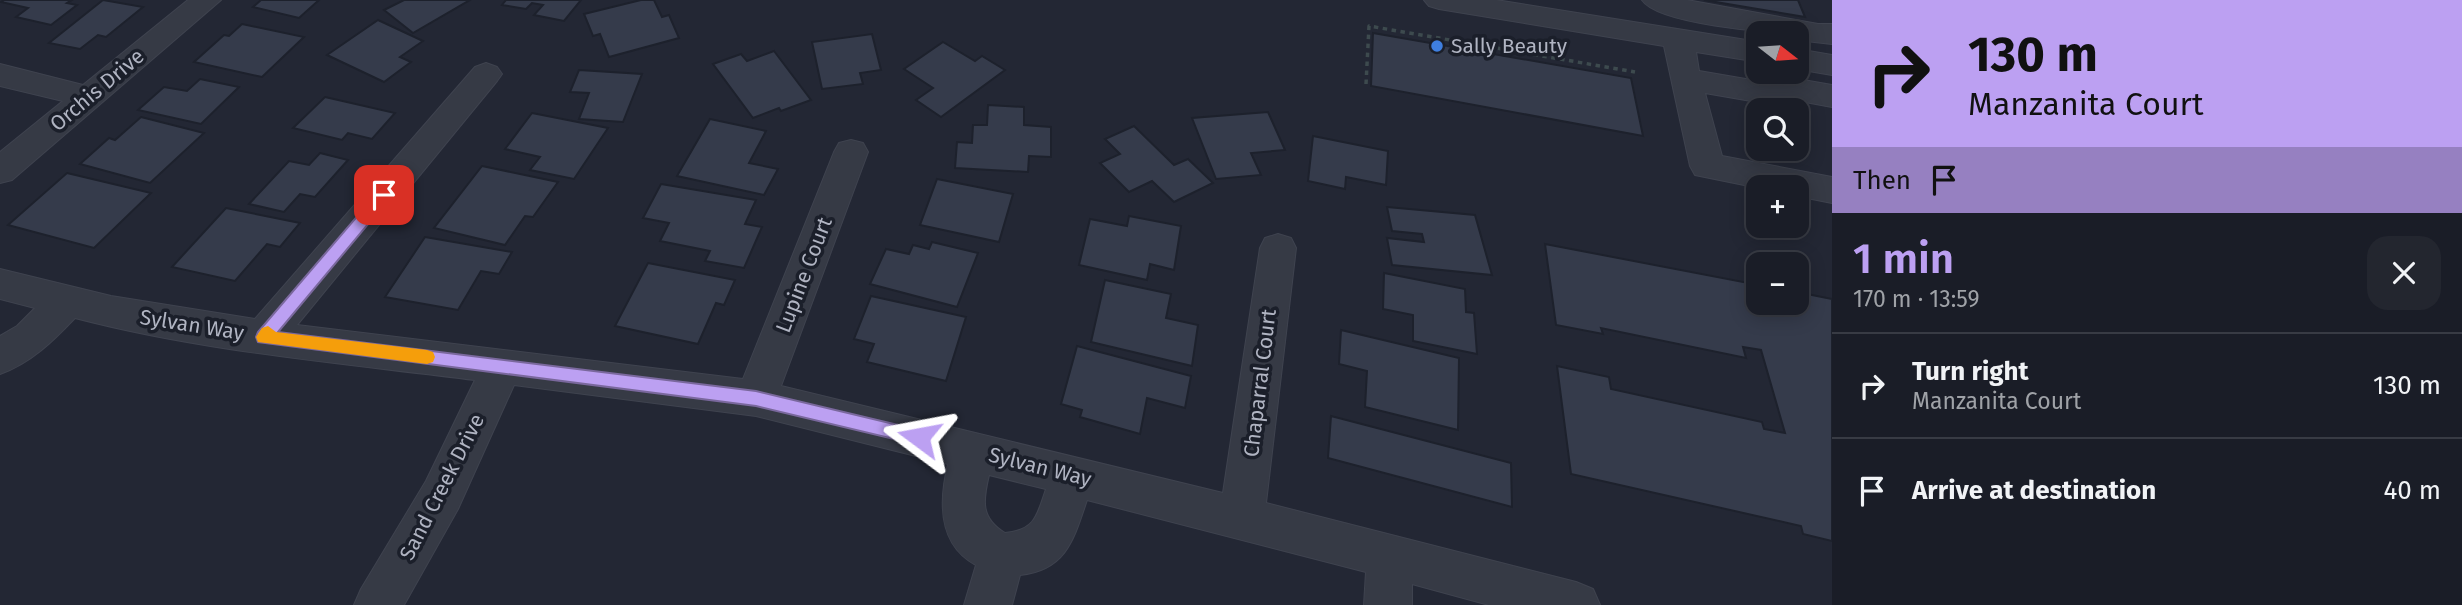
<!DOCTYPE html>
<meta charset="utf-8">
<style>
body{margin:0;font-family:"Fira Sans",sans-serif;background:#23262f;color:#f1f3f6;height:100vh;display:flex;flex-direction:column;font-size:26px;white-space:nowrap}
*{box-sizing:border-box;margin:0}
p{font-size:23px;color:#9fa2a7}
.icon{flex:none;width:38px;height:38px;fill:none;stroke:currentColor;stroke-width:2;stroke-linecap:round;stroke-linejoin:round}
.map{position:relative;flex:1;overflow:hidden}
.drawer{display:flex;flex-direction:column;background:#1a1d27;width:630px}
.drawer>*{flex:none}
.banner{background:#bca0f2;color:#111;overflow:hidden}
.needle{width:46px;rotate:107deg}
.tools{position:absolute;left:1746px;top:21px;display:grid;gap:14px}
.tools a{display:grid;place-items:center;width:63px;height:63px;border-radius:14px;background:#1a1d27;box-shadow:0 4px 18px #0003,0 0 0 2px #383b44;font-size:35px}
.pin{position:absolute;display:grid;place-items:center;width:60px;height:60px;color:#fff;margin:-30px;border-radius:14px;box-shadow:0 4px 10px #0006}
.me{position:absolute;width:77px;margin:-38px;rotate:283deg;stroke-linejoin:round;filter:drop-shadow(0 0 5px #0008)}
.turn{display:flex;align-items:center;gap:24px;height:147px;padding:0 21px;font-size:32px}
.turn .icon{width:91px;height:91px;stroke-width:2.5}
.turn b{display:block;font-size:49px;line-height:60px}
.then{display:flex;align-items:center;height:66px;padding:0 21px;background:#0003;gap:14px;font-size:26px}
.round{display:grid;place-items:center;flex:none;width:74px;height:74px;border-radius:21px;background:#23262f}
.overview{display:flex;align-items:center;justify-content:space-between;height:119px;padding:0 21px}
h1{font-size:42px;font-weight:600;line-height:52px;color:#bca0f2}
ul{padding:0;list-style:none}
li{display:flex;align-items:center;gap:21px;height:105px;padding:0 21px;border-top:2px solid #383b44}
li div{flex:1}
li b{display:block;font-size:26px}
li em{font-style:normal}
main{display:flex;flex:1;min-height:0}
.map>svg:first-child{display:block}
.building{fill:#353b4b;stroke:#1d212c;stroke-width:2}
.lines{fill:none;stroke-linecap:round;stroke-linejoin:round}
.minor-casing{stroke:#3f434f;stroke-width:2}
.path{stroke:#3d4a4e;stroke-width:3.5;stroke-dasharray:4.5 4.5;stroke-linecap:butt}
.minor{fill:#363a45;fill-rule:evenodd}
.route{fill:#bca0f2;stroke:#7a689d;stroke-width:2}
.slow{fill:#f59e0b}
.shop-dot{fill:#3f7fe0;stroke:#1b1f2a;stroke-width:2.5}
.labels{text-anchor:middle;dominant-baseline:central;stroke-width:7;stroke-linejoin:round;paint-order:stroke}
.poi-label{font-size:21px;fill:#b0b4c2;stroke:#1b1f2a;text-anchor:start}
.street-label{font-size:21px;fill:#b0b4c2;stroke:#1b1f2a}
</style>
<main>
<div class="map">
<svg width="1832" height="605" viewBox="0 0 1832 605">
<rect width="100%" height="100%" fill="#232734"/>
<!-- building -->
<g class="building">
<polygon points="4,0 72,0 67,3 77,5 51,25 16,17 28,8 1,2"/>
<polygon points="103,0 143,7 106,37 98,35 80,49 49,43"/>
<polygon points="261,0 319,0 299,18 253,7"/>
<polygon points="404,0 470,0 413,33 384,10"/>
<polygon points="506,0 581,0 564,21 534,15 543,5 532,3 526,9 502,5"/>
<polygon points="641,0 654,0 662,17 669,15 679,38 609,57 600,34 593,36 584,14"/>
<polygon points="1704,0 1798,0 1805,17"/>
<polygon points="378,20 423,41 400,57 411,62 384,82 327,55"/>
<polygon points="242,24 304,37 262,77 194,62 224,35 229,36"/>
<polygon points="1373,33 1631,78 1643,136 1371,86"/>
<polygon points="872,34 881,70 860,73 863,84 822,89 812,42"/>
<polygon points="943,42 975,61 982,56 1005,70 941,117 916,100 933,88 904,69"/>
<polygon points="774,51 811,100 781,111 779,108 753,118 713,64 741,54 747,61"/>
<polygon points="579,70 642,74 623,122 579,119 589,93 570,92"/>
<polygon points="200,79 239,87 201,124 138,110 164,87 187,91"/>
<polygon points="325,97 395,113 372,139 348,133 342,140 293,128"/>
<polygon points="988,105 1024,107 1024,125 1051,127 1051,157 1029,156 1028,172 955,168 957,142 972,143 973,125 987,125"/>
<polygon points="1268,112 1285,150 1251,153 1261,175 1216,179 1192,118"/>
<polygon points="532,113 608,128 574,179 530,170 540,157 505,149"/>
<polygon points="141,117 204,133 150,183 80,164 109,138 115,140"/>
<polygon points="710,119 766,131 749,163 778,169 764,195 677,176"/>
<polygon points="1134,126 1174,165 1188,159 1213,183 1174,202 1152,181 1129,192 1100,163 1120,154 1105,139"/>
<polygon points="1313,136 1388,151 1386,185 1346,177 1345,189 1308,181"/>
<polygon points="320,153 348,160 315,197 300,194 284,212 249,204 289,161 309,165"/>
<polygon points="482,166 558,182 533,217 525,216 505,245 434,228"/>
<polygon points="67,173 151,193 94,248 8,225"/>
<polygon points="937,179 1013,194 999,242 920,225"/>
<polygon points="661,184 756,200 745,224 762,227 744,268 705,261 710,251 660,241 669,223 643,218"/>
<polygon points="1387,207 1475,215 1492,275 1392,265 1387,238 1424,242 1422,234 1392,231"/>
<polygon points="226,208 300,223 280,247 267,244 235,281 172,267"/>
<polygon points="1129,216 1181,226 1174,270 1150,264 1147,280 1079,265 1090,219 1127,226"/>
<polygon points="425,237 512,252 499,274 481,271 458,310 385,297"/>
<polygon points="932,242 978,253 957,307 870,284 886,249 909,254 913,245 929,249"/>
<polygon points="1545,244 1759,285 1759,303 1797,303 1797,292 1832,299 1832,541 1803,534 1801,526 1571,474 1557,366 1609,377 1611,389 1762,422 1764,429 1785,433 1761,350 1743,347 1746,358 1601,328 1603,334 1556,325"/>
<polygon points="648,263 735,280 724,305 716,303 698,344 615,326"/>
<polygon points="1384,273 1465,289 1466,312 1474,313 1477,354 1413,341 1413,315 1383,309"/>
<polygon points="1105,280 1171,294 1166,318 1198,325 1192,366 1091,342"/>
<polygon points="871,296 966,317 946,381 867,362 874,344 854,339"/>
<polygon points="1341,330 1459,358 1458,430 1365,407 1367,371 1339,364"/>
<polygon points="1077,346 1191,376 1185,408 1147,398 1140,434 1080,417 1082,410 1061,404"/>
<polygon points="1331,416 1511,463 1512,507 1328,458"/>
</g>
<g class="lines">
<defs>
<g id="minor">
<polygon points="188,0 221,0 12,180 0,183 0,152 63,101 0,86 0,64 83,85"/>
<polygon points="1424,0 1496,0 1759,42 1759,62 1696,52 1699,71 1769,83 1786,77 1832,85 1832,107 1789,99 1792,110 1760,110 1757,102 1705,93 1722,156 1832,177 1832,203 1797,196 1797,187 1759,188 1695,175 1690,166 1664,46 1439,9 1429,6"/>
<path d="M 1642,0 L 1687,0 L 1818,24 L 1832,24 L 1832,44 L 1797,40 L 1797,33 C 1768,33 1658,24 1642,0 Z"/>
<polygon points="1797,49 1832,55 1832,75 1797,69"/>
<path d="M 486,63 L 497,67 L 502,74 L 497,81 L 297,325 L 743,379 L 834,152 L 839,143 L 851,140 L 863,143 L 868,152 L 781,386 L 1223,493 L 1260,248 L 1265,238 L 1278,234 L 1291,238 L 1296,248 L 1266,503 L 1576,582 L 1593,589 L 1600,605 L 1489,605 L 1412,584 L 1412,605 L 1364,605 L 1366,572 L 1087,500 C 1074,538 1067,570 1020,575 L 1012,605 L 964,605 L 976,565 C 937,544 939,501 948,464 L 756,416 L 514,385 L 458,509 L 404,605 L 354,605 L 361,589 L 426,481 L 475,380 C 342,363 205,352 75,318 C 53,341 31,363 0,374 L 0,336 L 17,326 L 35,308 L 0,299 L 0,269 L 111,296 L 255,319 L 475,67 ZM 989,475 L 1046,489 C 1037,515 1036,530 1005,533 C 980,518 983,500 989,475 Z"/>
</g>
</defs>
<!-- minor casing -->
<use href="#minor" class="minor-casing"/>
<!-- path -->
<polyline class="path" points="1366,84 1369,26 1635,72"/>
<!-- minor -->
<use href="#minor" class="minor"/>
</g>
<!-- route -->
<polygon class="route" points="384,190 389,192 391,195 389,199 278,332 756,391 919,430 925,432 927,437 925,443 919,445 756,406 258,342 256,337 258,332 378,192"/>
<!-- slow -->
<polygon class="slow" points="268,326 276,332 427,350 433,352 435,357 433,362 427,364 258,342 256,337 262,328"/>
<!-- markers -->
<circle class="shop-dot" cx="1437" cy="46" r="7"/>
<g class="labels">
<!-- poi labels -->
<g class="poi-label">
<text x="1451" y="46">Sally Beauty</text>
</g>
<!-- street labels -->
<g class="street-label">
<text transform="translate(97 90) rotate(-40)">Orchis Drive</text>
<text transform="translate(804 275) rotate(-69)">Lupine Court</text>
<text transform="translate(192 325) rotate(9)">Sylvan Way</text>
<text transform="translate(1260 383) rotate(-83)">Chaparral Court</text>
<text transform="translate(1040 467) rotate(14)">Sylvan Way</text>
<text transform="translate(442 487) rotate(-63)">Sand Creek Drive</text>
</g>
</g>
</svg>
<div class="tools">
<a><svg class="needle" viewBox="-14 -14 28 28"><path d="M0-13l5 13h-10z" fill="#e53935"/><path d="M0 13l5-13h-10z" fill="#9fa2a7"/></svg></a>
<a><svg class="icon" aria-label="search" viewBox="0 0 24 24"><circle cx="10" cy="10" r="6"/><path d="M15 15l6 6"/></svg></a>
<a>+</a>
<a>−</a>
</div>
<div class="pin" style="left:384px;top:195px;background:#d93025"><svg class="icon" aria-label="arrive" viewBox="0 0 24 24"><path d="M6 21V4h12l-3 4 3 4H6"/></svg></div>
<svg class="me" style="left:919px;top:437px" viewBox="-20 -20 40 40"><path d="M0-17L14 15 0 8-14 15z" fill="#bca0f2" stroke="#fff" stroke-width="4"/></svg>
</div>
<section class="drawer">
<div class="banner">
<div class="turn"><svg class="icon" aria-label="right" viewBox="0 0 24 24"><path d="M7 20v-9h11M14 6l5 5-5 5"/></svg><div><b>130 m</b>Manzanita Court</div></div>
<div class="then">Then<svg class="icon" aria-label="arrive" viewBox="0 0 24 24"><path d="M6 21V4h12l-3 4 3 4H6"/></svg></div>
</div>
<div class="overview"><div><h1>1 min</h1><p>170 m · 13:59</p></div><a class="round"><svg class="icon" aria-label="close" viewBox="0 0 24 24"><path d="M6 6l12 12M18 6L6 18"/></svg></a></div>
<ul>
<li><svg class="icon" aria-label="right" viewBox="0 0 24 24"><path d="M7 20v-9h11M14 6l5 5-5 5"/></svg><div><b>Turn right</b><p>Manzanita Court</p></div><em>130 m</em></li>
<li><svg class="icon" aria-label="arrive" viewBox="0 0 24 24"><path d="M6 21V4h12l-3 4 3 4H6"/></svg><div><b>Arrive at destination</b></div><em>40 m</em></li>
</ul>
</section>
</main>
